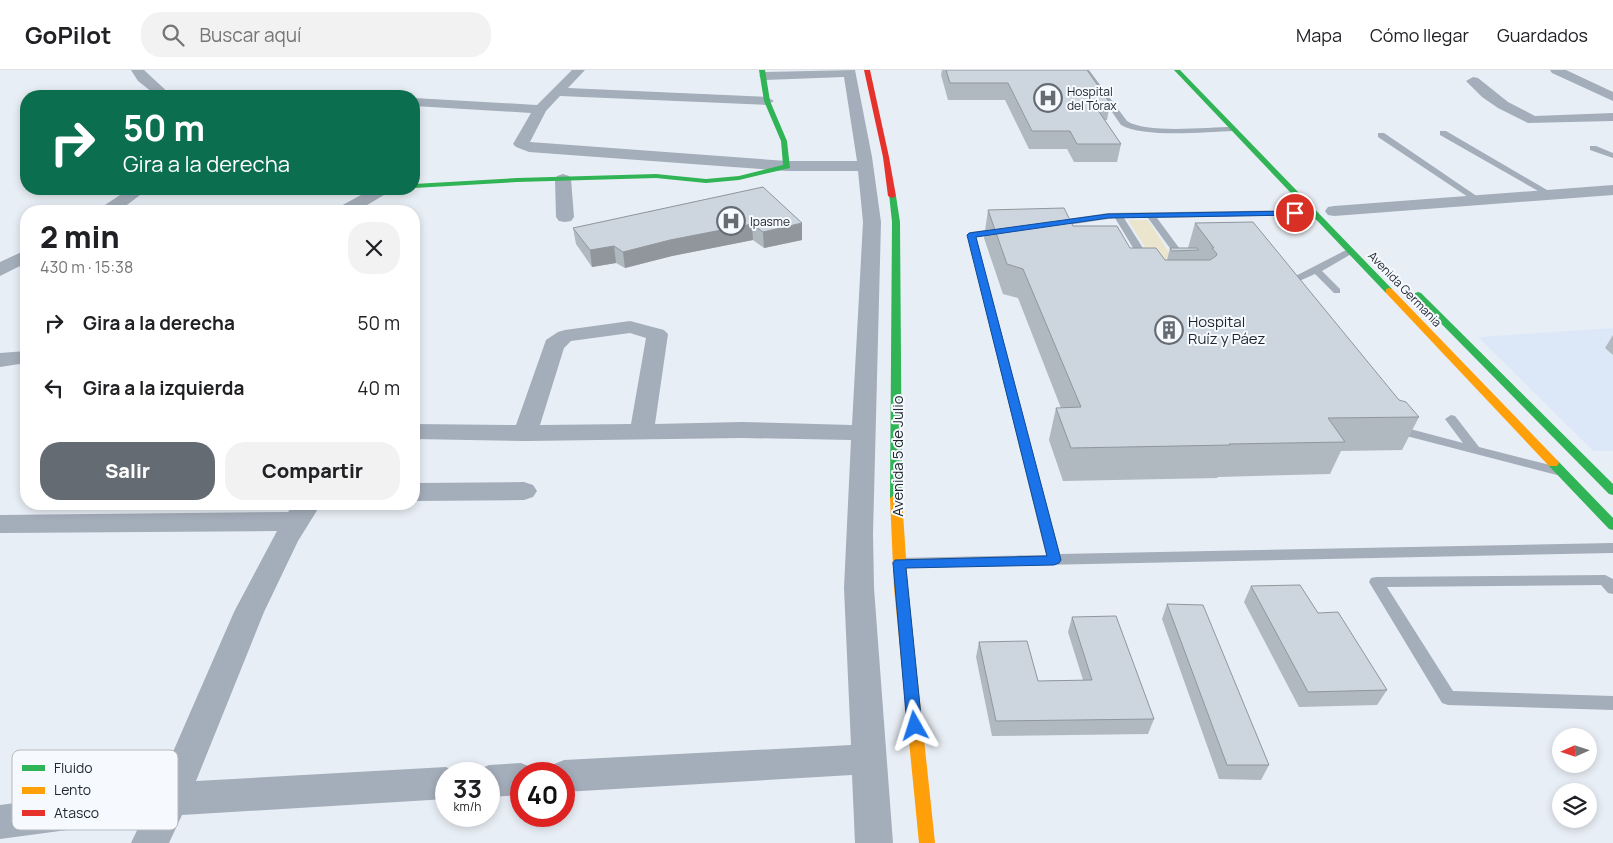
<!DOCTYPE html>
<html lang="es">
<meta charset="utf-8">
<style>
body{margin:0;font-family:Manrope,sans-serif;background:#f2f2f2;color:#202124;height:100vh;display:flex;flex-direction:column;font-size:19px;white-space:nowrap}
*{box-sizing:border-box;margin:0}
p{font-size:16px;color:#757577}
.icon{flex:none;width:28px;height:28px;fill:none;stroke:currentColor;stroke-width:2;stroke-linecap:round;stroke-linejoin:round}
.map{position:relative;flex:1;overflow:hidden}
.drawer{position:absolute;left:20px;top:135px;width:400px;height:305px;display:flex;flex-direction:column;background:#fff;border-radius:20px;box-shadow:0 2px 8px #0003}
.drawer>*{flex:none}
.guide{position:absolute;left:20px;top:20px;width:400px;height:105px;border-radius:20px;box-shadow:0 2px 8px #0003;background:#0b6e4f;color:#fff;overflow:hidden}
.needle{width:32px;rotate:267deg}
.tools{position:absolute;left:1552px;top:658px;display:grid;gap:10px}
.tools a{display:grid;place-items:center;width:45px;height:45px;border-radius:50%;background:#fff;box-shadow:0 2px 8px #0003;font-size:25px}
.speed{position:absolute;left:435px;top:692px;display:flex;gap:10px;font-size:25px;font-weight:700;text-align:center}
.speed>*{display:grid;place-content:center;width:65px;height:65px;border-radius:50%;background:#fff;box-shadow:0 2px 8px #0003;line-height:1}
.speed small{font-size:12px;font-weight:400}
.speed .limit{border:8px solid #d22;background:#fff;color:#111}
.pin{position:absolute;display:grid;place-items:center;width:42px;height:42px;color:#fff;margin:-21px;border:2px solid #fff;border-radius:50%;box-shadow:0 1px 5px #0007}
.me{position:absolute;width:55px;margin:-28px;rotate:354deg;stroke-linejoin:round;filter:drop-shadow(0 0 4px #0008)}
.turn{display:flex;align-items:center;gap:18px;height:105px;padding:0 20px;font-size:22px}
.turn .icon{width:65px;height:65px;stroke-width:2.5}
.turn b{display:block;font-size:35px;line-height:42px}
.round{display:grid;place-items:center;flex:none;width:52px;height:52px;border-radius:20px;background:#f2f2f2}
.head{display:flex;align-items:center;justify-content:space-between;height:85px;padding:0 20px}
h1{font-size:30px;font-weight:800;line-height:38px}
.action{display:flex;gap:10px;margin-top:auto;padding:10px 20px}
.action a{flex:1;height:58px;border-radius:20px;background:#656b73;color:#fff;font-size:20px;font-weight:800;line-height:58px;text-align:center}
.action a+a{background:#f2f2f2;color:#202124}
ul{padding:0;list-style:none}
li{display:flex;align-items:center;gap:15px;height:65px;padding:0 20px}
li div{flex:1}
li b{display:block;font-size:19px}
li em{font-style:normal}
header{display:flex;align-items:center;gap:30px;box-sizing:border-box;height:70px;padding:0 25px;background:#fff;border-bottom:1px solid #e0e0e0}
header strong{font-size:24px}
nav{display:flex;gap:28px;margin-inline-start:auto;font-size:18px}
.search{width:350px;height:45px;background:#f2f2f2;display:flex;align-items:center;gap:12px;box-sizing:border-box;padding:0 18px;border-radius:20px;color:#757577;font-size:19px}
.map>svg:first-child{display:block}
.built{fill:#dce8f8}
.green{fill:#ece5cd}
.lines{fill:none;stroke-linecap:round;stroke-linejoin:round}
.lane{fill:#a4adba;fill-rule:evenodd}
.street{fill:#a4adba;fill-rule:evenodd}
.fast{fill:#30b455;fill-rule:evenodd}
.slow{fill:#ff9f0a;fill-rule:evenodd}
.jam{fill:#e5322d;fill-rule:evenodd}
.wall{fill:#b0b8c0}
.shaded-wall{fill:#90969c}
.building{fill:#cdd6df;stroke:#90969c}
.route{fill:#1a73e8;stroke:#114b97}
.labels{text-anchor:middle;dominant-baseline:central;stroke-width:4;stroke-linejoin:round;paint-order:stroke}
.far-poi-label{font-size:12px;fill:#1e252d;stroke:#f6fafe;text-anchor:start}
.far-street-label{font-size:12px;fill:#1e252d;stroke:#f6fafe}
.poi-label{font-size:15px;fill:#1e252d;stroke:#f6fafe;text-anchor:start}
.street-label{font-size:15px;fill:#1e252d;stroke:#f6fafe}
.key{fill:#f6fafe;stroke:#b5babf;stroke-width:1}
.key-label{font-size:14px;fill:#1e252d}
</style>
<header>
<strong>GoPilot</strong>
<div class="search"><svg class="icon" aria-label="search" viewBox="0 0 24 24"><circle cx="10" cy="10" r="6"/><path d="M15 15l6 6"/></svg>Buscar aquí</div>
<nav><a>Mapa</a><a>Cómo llegar</a><a>Guardados</a></nav>
</header>
<div class="map">
<svg width="1613" height="773" viewBox="0 0 1613 773">
<rect width="100%" height="100%" fill="#e8eef5"/>
<!-- built -->
<polygon class="built" points="1613,258 1613,381 1593,381 1478,267"/>
<!-- green -->
<polygon class="green" points="1128,150 1148,150 1186,209 1165,209"/>
<g class="lines">
<!-- lane -->
<g class="lane">
<path d="M 1083,0 L 1089,0 L 1127,51 C 1146,64 1208,57 1233,57 L 1237,59 L 1233,61 C 1205,62 1143,68 1121,55 Z"/>
<polygon points="1440,61 1446,61 1554,124 1547,126 1440,65"/>
<polygon points="1378,63 1384,63 1481,129 1474,131 1378,67"/>
<polygon points="1590,76 1596,76 1613,83 1613,88 1590,80"/>
<polygon points="1313,140 1317,143 1316,145 1157,148 1188,190 1183,193 1180,192 1148,148 1124,148 1151,191 1146,194 1141,191 1115,148 1054,157 1050,154 1054,151 1108,143"/>
<polygon points="1002,158 1006,161 1005,163 976,167 1060,484 1613,473 1613,483 899,498 894,497 892,493 894,489 899,488 1046,485 967,165 971,162"/>
<polygon points="1350,178 1355,181 1353,183 1322,201 1340,219 1340,223 1334,223 1315,204 1288,216 1282,216 1280,214"/>
<polygon points="1451,345 1455,346 1479,377 1562,398 1563,401 1557,405 1391,362 1389,359 1395,355 1463,373 1445,349"/>
<polygon points="1605,505 1613,509 1613,524 1608,523 1601,515 1387,517 1453,621 1613,626 1613,640 1448,635 1442,633 1369,512 1371,508 1376,507"/>
</g>
<!-- street -->
<g class="street">
<polygon points="131,0 144,0 172,26 157,26 138,11"/>
<path d="M 572,0 L 585,0 L 568,18 L 767,27 L 774,31 L 767,35 L 560,26 L 546,41 L 530,72 L 787,91 L 857,91 L 844,7 L 765,10 L 759,6 L 765,2 L 855,0 L 872,87 L 881,152 L 873,464 L 874,518 L 893,773 L 855,773 L 852,705 L 564,722 L 564,704 L 547,704 L 552,695 L 564,690 L 851,675 L 844,518 L 851,370 L 742,368 L 526,371 L 414,369 L 414,354 L 516,355 L 546,270 L 558,262 L 565,260 L 630,251 L 664,260 L 668,264 L 655,354 L 742,352 L 852,355 L 863,152 L 858,101 L 787,101 L 529,82 L 516,77 L 513,74 L 531,43 L 414,36 L 414,28 L 537,35 ZM 630,263 L 646,268 L 631,354 L 540,355 L 564,278 L 571,271 Z"/>
<polygon points="1550,0 1566,0 1613,22 1613,31 1552,3"/>
<polygon points="1473,7 1478,8 1508,32 1535,46 1613,43 1613,51 1528,53 1498,38 1482,27 1466,11"/>
<polygon points="563,104 569,106 571,109 574,147 571,151 565,152 559,151 556,147 555,109 557,106"/>
<polygon points="1613,115 1613,125 1334,146 1328,145 1325,141 1328,137 1334,136"/>
<polygon points="129,119 148,119 119,141 100,141 102,137"/>
<polygon points="372,119 405,119 403,122 384,125 357,141 336,141 339,137"/>
<polygon points="26,180 26,193 0,206 0,192"/>
<polygon points="26,281 26,293 0,297 0,283"/>
<polygon points="524,412 533,415 537,421 533,427 524,430 414,431 414,413"/>
<polygon points="294,434 321,434 298,471 264,542 196,711 446,697 459,704 446,704 446,729 182,745 169,773 131,773 142,750 0,769 0,735 159,714 234,542 277,461 0,463 0,445 288,442"/>
<polygon points="521,693 533,698 536,704 521,704 521,725 489,727 489,704 475,704 477,700 489,695"/>
</g>
<!-- fast -->
<g class="fast">
<polygon points="759,0 765,0 770,31 787,71 790,98 739,110 706,113 656,108 517,112 414,118 414,114 517,108 656,104 706,109 739,106 783,95 781,71 764,31"/>
<polygon points="1174,0 1180,0 1392,219 1392,223 1386,223"/>
<polygon points="889,124 896,126 900,152 902,428 896,432 890,428 892,152"/>
<polygon points="1418,222 1421,223 1613,414 1613,425 1609,424 1415,227 1415,223"/>
<polygon points="1553,389 1557,390 1613,448 1613,460 1609,459 1549,396 1547,393"/>
</g>
<!-- slow -->
<g class="slow">
<polygon points="1389,218 1392,219 1557,390 1559,393 1557,396 1549,396 1386,223 1386,219"/>
<polygon points="896,424 902,428 908,518 935,773 919,773 894,518 890,428"/>
</g>
<!-- jam -->
<polygon class="jam" points="864,0 870,0 889,87 896,126 892,128 888,126 883,87"/>
</g>
<!-- wall -->
<g class="wall">
<polygon points="942,0 1087,0 1110,33 1107,50 1105,50 1121,74 1117,92 1074,92 1067,79 1029,79 1005,30 948,30 941,5"/>
<polygon points="763,117 802,170 764,178 753,170 672,186 625,198 616,193 592,197 576,174 573,158"/>
<polygon points="988,140 1073,156 1130,178 1165,190 1167,190 1170,178 1188,178 1195,153 1419,347 1402,380 1341,381 1330,404 1218,407 1217,408 1063,411 1049,370 1056,338 1061,338 1018,228 1003,224 984,168"/>
<polygon points="1613,265 1613,285 1605,278"/>
<polygon points="1251,516 1318,543 1387,620 1377,635 1299,637 1244,532"/>
<polygon points="1167,534 1269,695 1261,710 1219,709 1162,549"/>
<polygon points="1072,547 1154,649 1148,664 992,666 976,587 979,572 1038,611 1083,610 1068,562"/>
</g>
<!-- shaded-wall -->
<g class="shaded-wall">
<polygon points="802,153 802,170 764,178 763,162"/>
<polygon points="752,154 753,170 672,186 625,198 623,182 670,170"/>
<polygon points="614,176 616,193 592,197 590,180"/>
</g>
<!-- building -->
<g class="building">
<polygon points="946,0 1087,0 1110,33 1093,33 1121,74 1077,74 1070,61 1032,61 1008,13 950,13"/>
<polygon points="763,117 802,153 763,162 752,154 670,170 623,182 614,176 590,180 573,158"/>
<polygon points="1064,138 1073,156 1117,156 1130,178 1156,178 1165,190 1210,190 1216,186 1217,184 1212,178 1214,178 1195,153 1253,152 1399,330 1406,332 1419,347 1328,348 1345,372 1229,374 1230,375 1071,378 1056,338 1081,337 1023,199 1007,194 988,140"/>
<polygon points="1170,178 1197,178 1199,180 1172,181"/>
<polygon points="1300,515 1318,543 1338,542 1387,620 1308,622 1251,516"/>
<polygon points="1167,534 1203,535 1269,695 1227,695"/>
<polygon points="1116,546 1154,649 996,651 979,572 1027,571 1038,611 1092,610 1072,547"/>
</g>
<!-- route -->
<polygon class="route" points="1295,141 1299,143 1298,145 1108,148 976,167 1061,490 1059,493 1054,495 906,498 922,656 920,660 915,662 909,660 907,656 893,493 895,490 1047,486 967,165 969,163 1108,144"/>
<!-- icons -->
<defs>
<symbol id="hospital-ring" viewBox="-11 -11 22 22"><circle r="9.5" fill="#f6fafe" stroke="#656b73" stroke-width="1.5"/><path d="M-5-5h3v3.5h4V-5h3V5h-3V1.5h-4V5h-3Z" fill="#656b73"/></symbol>
<symbol id="building-ring" viewBox="-11 -11 22 22"><circle r="9.5" fill="#f6fafe" stroke="#656b73" stroke-width="1.5"/><path d="M-4-6H4V6H1V3H-1V6H-4ZM-2.5-4.3h1.7v1.8h-1.7ZM.8-4.3h1.7v1.8H.8ZM-2.5-1h1.7V.8h-1.7ZM.8-1h1.7V.8H.8Z" fill="#656b73"/></symbol>
</defs>
<g fill-rule="evenodd">
<use href="#hospital-ring" x="1032" y="12" width="32" height="32"/>
<use href="#hospital-ring" x="715" y="135" width="32" height="32"/>
<use href="#building-ring" x="1153" y="244" width="32" height="32"/>
</g>
<g class="labels">
<!-- far-poi labels -->
<g class="far-poi-label">
<text x="1067" y="21">Hospital<tspan x="1067" dy="14">del Tórax</tspan></text>
<text x="750" y="151">Ipasme</text>
</g>
<!-- far-street labels -->
<g class="far-street-label">
<text transform="translate(1405 219) rotate(46)">Avenida Germania</text>
</g>
<!-- poi labels -->
<g class="poi-label">
<text x="1188" y="251">Hospital<tspan x="1188" dy="17">Ruíz y Páez</tspan></text>
</g>
<!-- street labels -->
<g class="street-label">
<text transform="translate(897 386) rotate(-90)">Avenida 5 de Julio</text>
</g>
</g>
<!-- legend -->
<rect x="12" y="680" width="166" height="80" rx="8" class="key"/>
<rect x="22" y="695" width="23" height="6" fill="#30b455"/>
<rect x="22" y="717" width="23" height="7" fill="#ff9f0a"/>
<rect x="22" y="740" width="23" height="6" fill="#e5322d"/>
<g class="key-label">
<text x="54" y="703">Fluido</text>
<text x="54" y="725">Lento</text>
<text x="54" y="748">Atasco</text>
</g>
</svg>
<div class="tools">
<a><svg class="needle" viewBox="-14 -14 28 28"><path d="M0-13l5 13h-10z" fill="#e53935"/><path d="M0 13l5-13h-10z" fill="#757577"/></svg></a>
<a><svg class="icon" aria-label="layers" viewBox="0 0 24 24"><path d="M12 4l9 5-9 5-9-5zM3 14l9 5 9-5"/></svg></a>
</div>
<div class="speed"><div>33<small>km/h</small></div><div class="limit">40</div></div>
<div class="pin" style="left:1295px;top:143px;background:#d93025"><svg class="icon" aria-label="arrive" viewBox="0 0 24 24"><path d="M6 21V4h12l-3 4 3 4H6"/></svg></div>
<svg class="me" style="left:915px;top:656px" viewBox="-20 -20 40 40"><path d="M0-17L14 15 0 8-14 15z" fill="#1a73e8" stroke="#fff" stroke-width="4"/></svg>
<div class="guide">
<div class="turn"><svg class="icon" aria-label="right" viewBox="0 0 24 24"><path d="M7 20v-9h11M14 6l5 5-5 5"/></svg><div><b>50 m</b>Gira a la derecha</div></div>
</div>
<section class="drawer">
<div class="head"><div><h1>2 min</h1><p>430 m · 15:38</p></div><a class="round"><svg class="icon" aria-label="close" viewBox="0 0 24 24"><path d="M6 6l12 12M18 6L6 18"/></svg></a></div>
<ul>
<li><svg class="icon" aria-label="right" viewBox="0 0 24 24"><path d="M7 20v-9h11M14 6l5 5-5 5"/></svg><div><b>Gira a la derecha</b></div><em>50 m</em></li>
<li><svg class="icon" aria-label="left" viewBox="0 0 24 24"><path d="M17 20v-9H6M10 6l-5 5 5 5"/></svg><div><b>Gira a la izquierda</b></div><em>40 m</em></li>
</ul>
<div class="action"><a>Salir</a><a>Compartir</a></div>
</section>
</div>
